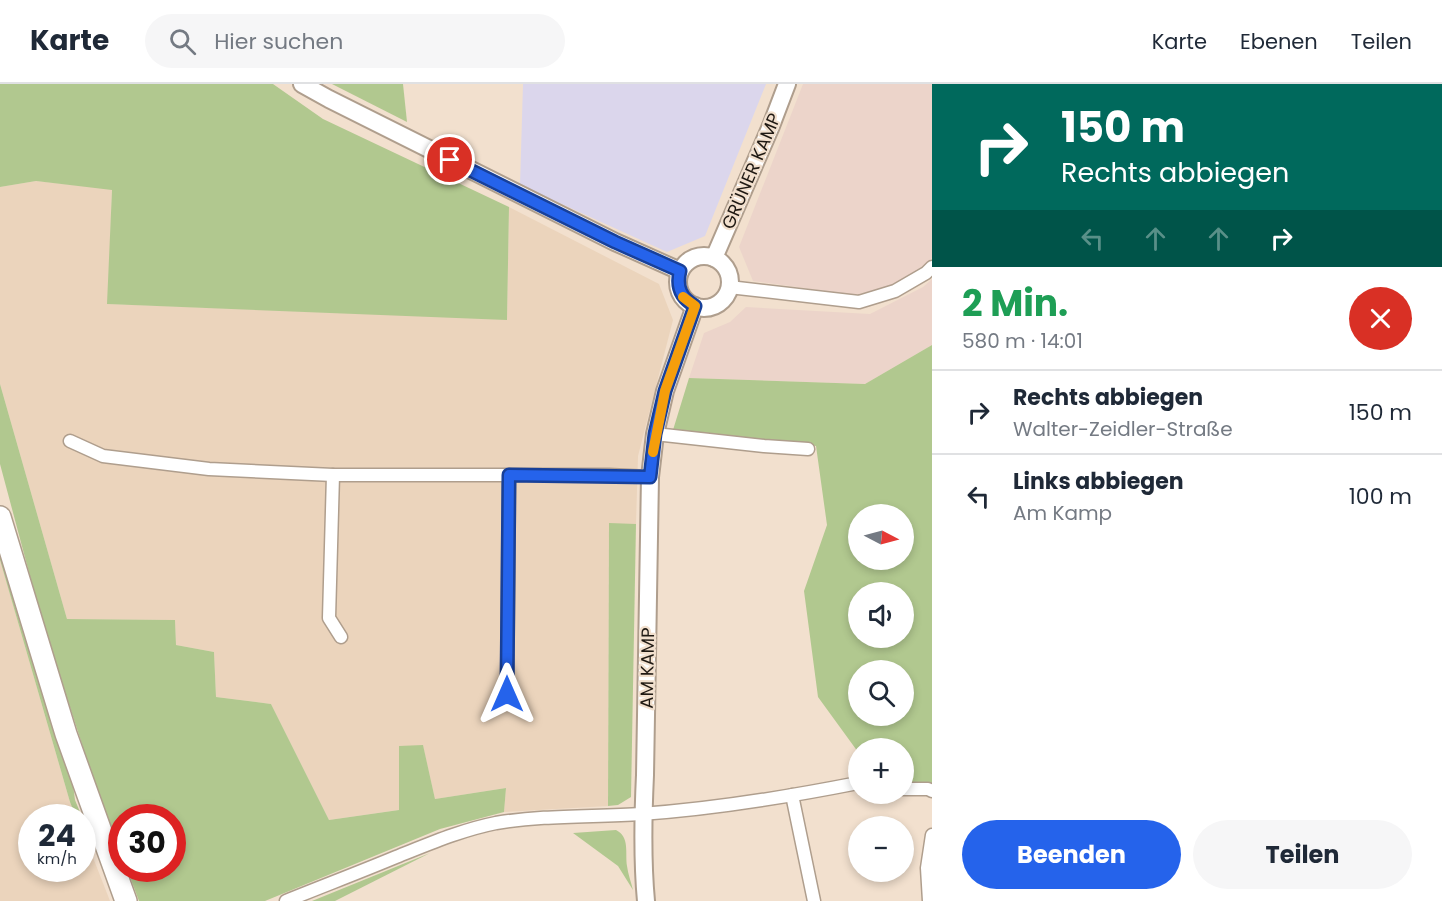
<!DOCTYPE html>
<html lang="de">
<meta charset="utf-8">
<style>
body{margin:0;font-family:Poppins,sans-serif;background:#f6f6f7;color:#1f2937;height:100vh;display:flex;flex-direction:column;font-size:22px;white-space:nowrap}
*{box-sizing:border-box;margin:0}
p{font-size:20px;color:#747a83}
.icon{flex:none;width:33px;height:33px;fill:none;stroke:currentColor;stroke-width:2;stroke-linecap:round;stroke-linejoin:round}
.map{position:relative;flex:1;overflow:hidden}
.details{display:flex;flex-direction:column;background:#fff;width:510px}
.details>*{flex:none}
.hud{background:#00695c;color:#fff;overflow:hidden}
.needle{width:39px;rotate:96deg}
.tools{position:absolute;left:848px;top:420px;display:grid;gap:12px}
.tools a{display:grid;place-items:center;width:66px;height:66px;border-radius:50%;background:#fff;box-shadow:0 3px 9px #0003;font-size:30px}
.speed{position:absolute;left:18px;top:720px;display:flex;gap:12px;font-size:30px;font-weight:700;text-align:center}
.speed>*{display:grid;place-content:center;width:78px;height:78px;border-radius:50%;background:#fff;box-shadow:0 3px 9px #0003;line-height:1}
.speed small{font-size:15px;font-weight:400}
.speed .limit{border:9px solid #d22;background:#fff;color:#111}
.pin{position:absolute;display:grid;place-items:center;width:51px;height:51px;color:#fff;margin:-26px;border:3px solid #fff;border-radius:50%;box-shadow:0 2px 6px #0007}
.me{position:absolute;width:66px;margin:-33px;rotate:0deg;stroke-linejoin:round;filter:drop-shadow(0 0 4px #0008)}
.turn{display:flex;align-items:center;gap:21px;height:126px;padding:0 30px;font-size:27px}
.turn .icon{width:78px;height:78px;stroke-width:2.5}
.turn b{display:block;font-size:42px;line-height:51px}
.lanes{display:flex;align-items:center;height:57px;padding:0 30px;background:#0003;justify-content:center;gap:30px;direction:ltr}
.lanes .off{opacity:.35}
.round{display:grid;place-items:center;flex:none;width:63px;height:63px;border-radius:32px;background:#f6f6f7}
.overview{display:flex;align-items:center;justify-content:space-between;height:102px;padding:0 30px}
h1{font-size:36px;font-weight:700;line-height:45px;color:#1e9e55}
.cta{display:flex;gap:12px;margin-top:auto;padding:12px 30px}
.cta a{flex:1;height:69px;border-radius:36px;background:#2563eb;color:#fff;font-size:24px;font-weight:700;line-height:69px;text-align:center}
.cta a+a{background:#f6f6f7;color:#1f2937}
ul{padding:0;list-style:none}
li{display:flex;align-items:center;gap:18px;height:84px;padding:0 30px;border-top:2px solid #e0e1e3}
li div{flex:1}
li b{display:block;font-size:22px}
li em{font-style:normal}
header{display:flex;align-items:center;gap:36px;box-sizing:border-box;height:84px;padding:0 30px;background:#fff;border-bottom:2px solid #e0e1e3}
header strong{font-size:28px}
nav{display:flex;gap:33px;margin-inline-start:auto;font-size:21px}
.search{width:420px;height:54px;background:#f6f6f7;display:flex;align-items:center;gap:15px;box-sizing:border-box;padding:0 21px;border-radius:33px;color:#747a83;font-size:22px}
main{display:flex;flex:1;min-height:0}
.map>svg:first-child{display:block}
.built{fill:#ebd4bc}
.industrial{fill:#ecd4ca}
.education{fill:#dbd6ec}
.green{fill:#b1c88f;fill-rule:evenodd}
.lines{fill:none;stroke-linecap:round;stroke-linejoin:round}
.street-casing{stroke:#af9e8d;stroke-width:15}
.secondary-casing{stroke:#af9e8d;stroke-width:20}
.highway-casing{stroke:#af9e8d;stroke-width:24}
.street{stroke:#fff;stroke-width:12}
.secondary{stroke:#fff;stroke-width:16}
.highway{stroke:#fff;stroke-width:21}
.route-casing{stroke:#184099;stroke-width:15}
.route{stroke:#2563eb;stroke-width:10}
.slow{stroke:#f59e0b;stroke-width:10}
.labels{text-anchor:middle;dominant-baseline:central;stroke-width:4.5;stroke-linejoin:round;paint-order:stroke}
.street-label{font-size:18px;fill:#1f1913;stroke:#f2e0ce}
</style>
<header>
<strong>Karte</strong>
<div class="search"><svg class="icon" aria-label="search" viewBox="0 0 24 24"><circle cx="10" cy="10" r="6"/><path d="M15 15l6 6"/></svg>Hier suchen</div>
<nav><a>Karte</a><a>Ebenen</a><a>Teilen</a></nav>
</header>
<main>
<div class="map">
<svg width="932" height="817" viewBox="0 0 932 817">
<rect width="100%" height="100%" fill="#f2e0ce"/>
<!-- built -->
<g class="built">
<polygon points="36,97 112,105 108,220 507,235 509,123 659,200 673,236 638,372 636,440 609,440 608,722 504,728 506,704 435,715 423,662 399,662 399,726 329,736 271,620 216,613 214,568 176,561 175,536 67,535 0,300 0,103"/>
<polygon points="0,476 70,718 76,733 32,734 32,784 82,784 83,748 110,817 0,817"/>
</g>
<!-- industrial -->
<g class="industrial">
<polygon points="803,0 932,0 932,174 922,184 889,203 855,211 753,197 739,163"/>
<polygon points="932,195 932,261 865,300 689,294 704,249 730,238 746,223 870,230 923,203"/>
</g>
<!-- education -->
<polygon class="education" points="523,0 766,0 705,152 667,168 520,101"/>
<!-- green -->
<g class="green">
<polygon points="0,0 273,0 323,35 509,123 507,236 107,220 112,106 36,97 0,103"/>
<polygon points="332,0 403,0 407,38"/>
<path d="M 932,261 L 932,701 L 903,701 L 903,664 L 858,664 L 858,668 L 818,613 L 804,507 L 827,441 L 816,362 L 673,346 L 689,294 L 865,300 ZM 858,430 L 903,430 L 903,476 L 858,476 ZM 858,508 L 903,508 L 903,554 L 858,554 ZM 858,586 L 903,586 L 903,632 L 858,632 Z"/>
<polygon points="0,300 67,535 175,536 176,561 214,568 216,613 271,620 329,736 399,726 399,662 423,661 435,715 506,704 504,728 440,745 265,817 139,817 127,785 172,784 172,734 122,734 121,770 93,694 42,537 0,380"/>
<polygon points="609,439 636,440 631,713 618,721 608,722"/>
<polygon points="0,456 72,693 75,716 82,733 76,733 70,718 0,476"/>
<path d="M 616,746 C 630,753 625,769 627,782 C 628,790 631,798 633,806 L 618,782 L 573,749 Z"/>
<polygon points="430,769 335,817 312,817"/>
</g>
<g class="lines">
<defs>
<g id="street">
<polyline points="729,203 859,218 895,207 926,189 932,183"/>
<polyline points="655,350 764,362 808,365"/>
<polyline points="70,357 103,372 209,385 333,391 609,391 650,393"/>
<polyline points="333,391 329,534 341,553"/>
<polyline points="507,610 509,391"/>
<polyline points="903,705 928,705 932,707"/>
<polyline points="792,711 814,817"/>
<path d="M 286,817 C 323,802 360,788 396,773 C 429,760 461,746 496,739 C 543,731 593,733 641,730 C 713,725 787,713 858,699"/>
<polyline points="929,817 927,784 932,751"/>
</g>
<g id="secondary">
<polyline points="302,0 329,15 615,158 680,187"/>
<circle cx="704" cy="198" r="26"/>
<polyline points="714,174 771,42 787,0"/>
<path d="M 646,817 C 642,775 643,733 645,691 L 650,393 L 655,350 L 665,307 L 695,222"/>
</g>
<polyline id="highway" points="0,433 66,650 126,817"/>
</defs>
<!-- street casing -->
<use href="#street" class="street-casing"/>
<!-- secondary casing -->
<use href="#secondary" class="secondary-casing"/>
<!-- highway casing -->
<use href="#highway" class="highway-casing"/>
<!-- street -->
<use href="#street" class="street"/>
<!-- secondary -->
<use href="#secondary" class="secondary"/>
<!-- highway -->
<use href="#highway" class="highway"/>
</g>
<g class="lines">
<defs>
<path id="route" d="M 450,76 L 615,158 L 680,187 C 676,203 681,214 695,222 L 665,307 L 655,350 L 650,393 L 509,391 L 507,610"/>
</defs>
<!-- route casing -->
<use href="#route" class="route-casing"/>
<!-- route -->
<use href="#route" class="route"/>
<!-- slow -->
<polyline class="slow" points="653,368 665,307 695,222 683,213"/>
</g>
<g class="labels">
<!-- street labels -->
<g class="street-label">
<text transform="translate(751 87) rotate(-67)">GRÜNER KAMP</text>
<text transform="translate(647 584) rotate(-89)">AM KAMP</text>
</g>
</g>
</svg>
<div class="tools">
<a><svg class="needle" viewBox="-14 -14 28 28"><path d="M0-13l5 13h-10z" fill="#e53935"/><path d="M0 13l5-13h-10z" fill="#747a83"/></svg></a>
<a><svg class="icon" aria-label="sound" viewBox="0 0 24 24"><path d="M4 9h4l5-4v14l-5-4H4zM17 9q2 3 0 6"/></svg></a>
<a><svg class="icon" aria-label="search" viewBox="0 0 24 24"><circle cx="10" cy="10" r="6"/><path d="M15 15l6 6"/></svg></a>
<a>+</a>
<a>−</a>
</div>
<div class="speed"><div>24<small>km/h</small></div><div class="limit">30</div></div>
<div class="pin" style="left:450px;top:76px;background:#d93025"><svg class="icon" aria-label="arrive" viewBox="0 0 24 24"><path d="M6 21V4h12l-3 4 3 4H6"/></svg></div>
<svg class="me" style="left:507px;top:610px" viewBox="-20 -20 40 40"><path d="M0-17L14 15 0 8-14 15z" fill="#2563eb" stroke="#fff" stroke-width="4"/></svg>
</div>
<section class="details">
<div class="hud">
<div class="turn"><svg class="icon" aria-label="right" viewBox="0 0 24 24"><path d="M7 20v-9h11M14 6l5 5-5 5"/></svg><div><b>150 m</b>Rechts abbiegen</div></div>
<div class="lanes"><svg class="icon off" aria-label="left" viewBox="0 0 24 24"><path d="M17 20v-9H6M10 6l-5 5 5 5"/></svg><svg class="icon off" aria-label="ahead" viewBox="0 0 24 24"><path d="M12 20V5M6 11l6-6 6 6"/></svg><svg class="icon off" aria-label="ahead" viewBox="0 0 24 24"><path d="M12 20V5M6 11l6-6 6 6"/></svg><svg class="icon" aria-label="right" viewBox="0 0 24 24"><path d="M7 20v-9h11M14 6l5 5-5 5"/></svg></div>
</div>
<div class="overview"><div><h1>2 Min.</h1><p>580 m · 14:01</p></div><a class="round" style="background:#d93025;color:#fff"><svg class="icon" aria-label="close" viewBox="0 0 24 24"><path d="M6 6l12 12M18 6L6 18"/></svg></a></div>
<ul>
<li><svg class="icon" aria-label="right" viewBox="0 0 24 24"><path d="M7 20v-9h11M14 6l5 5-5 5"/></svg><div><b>Rechts abbiegen</b><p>Walter-Zeidler-Straße</p></div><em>150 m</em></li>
<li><svg class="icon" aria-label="left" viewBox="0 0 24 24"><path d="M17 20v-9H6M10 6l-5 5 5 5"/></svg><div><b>Links abbiegen</b><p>Am Kamp</p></div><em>100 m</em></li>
</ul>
<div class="cta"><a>Beenden</a><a>Teilen</a></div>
</section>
</main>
